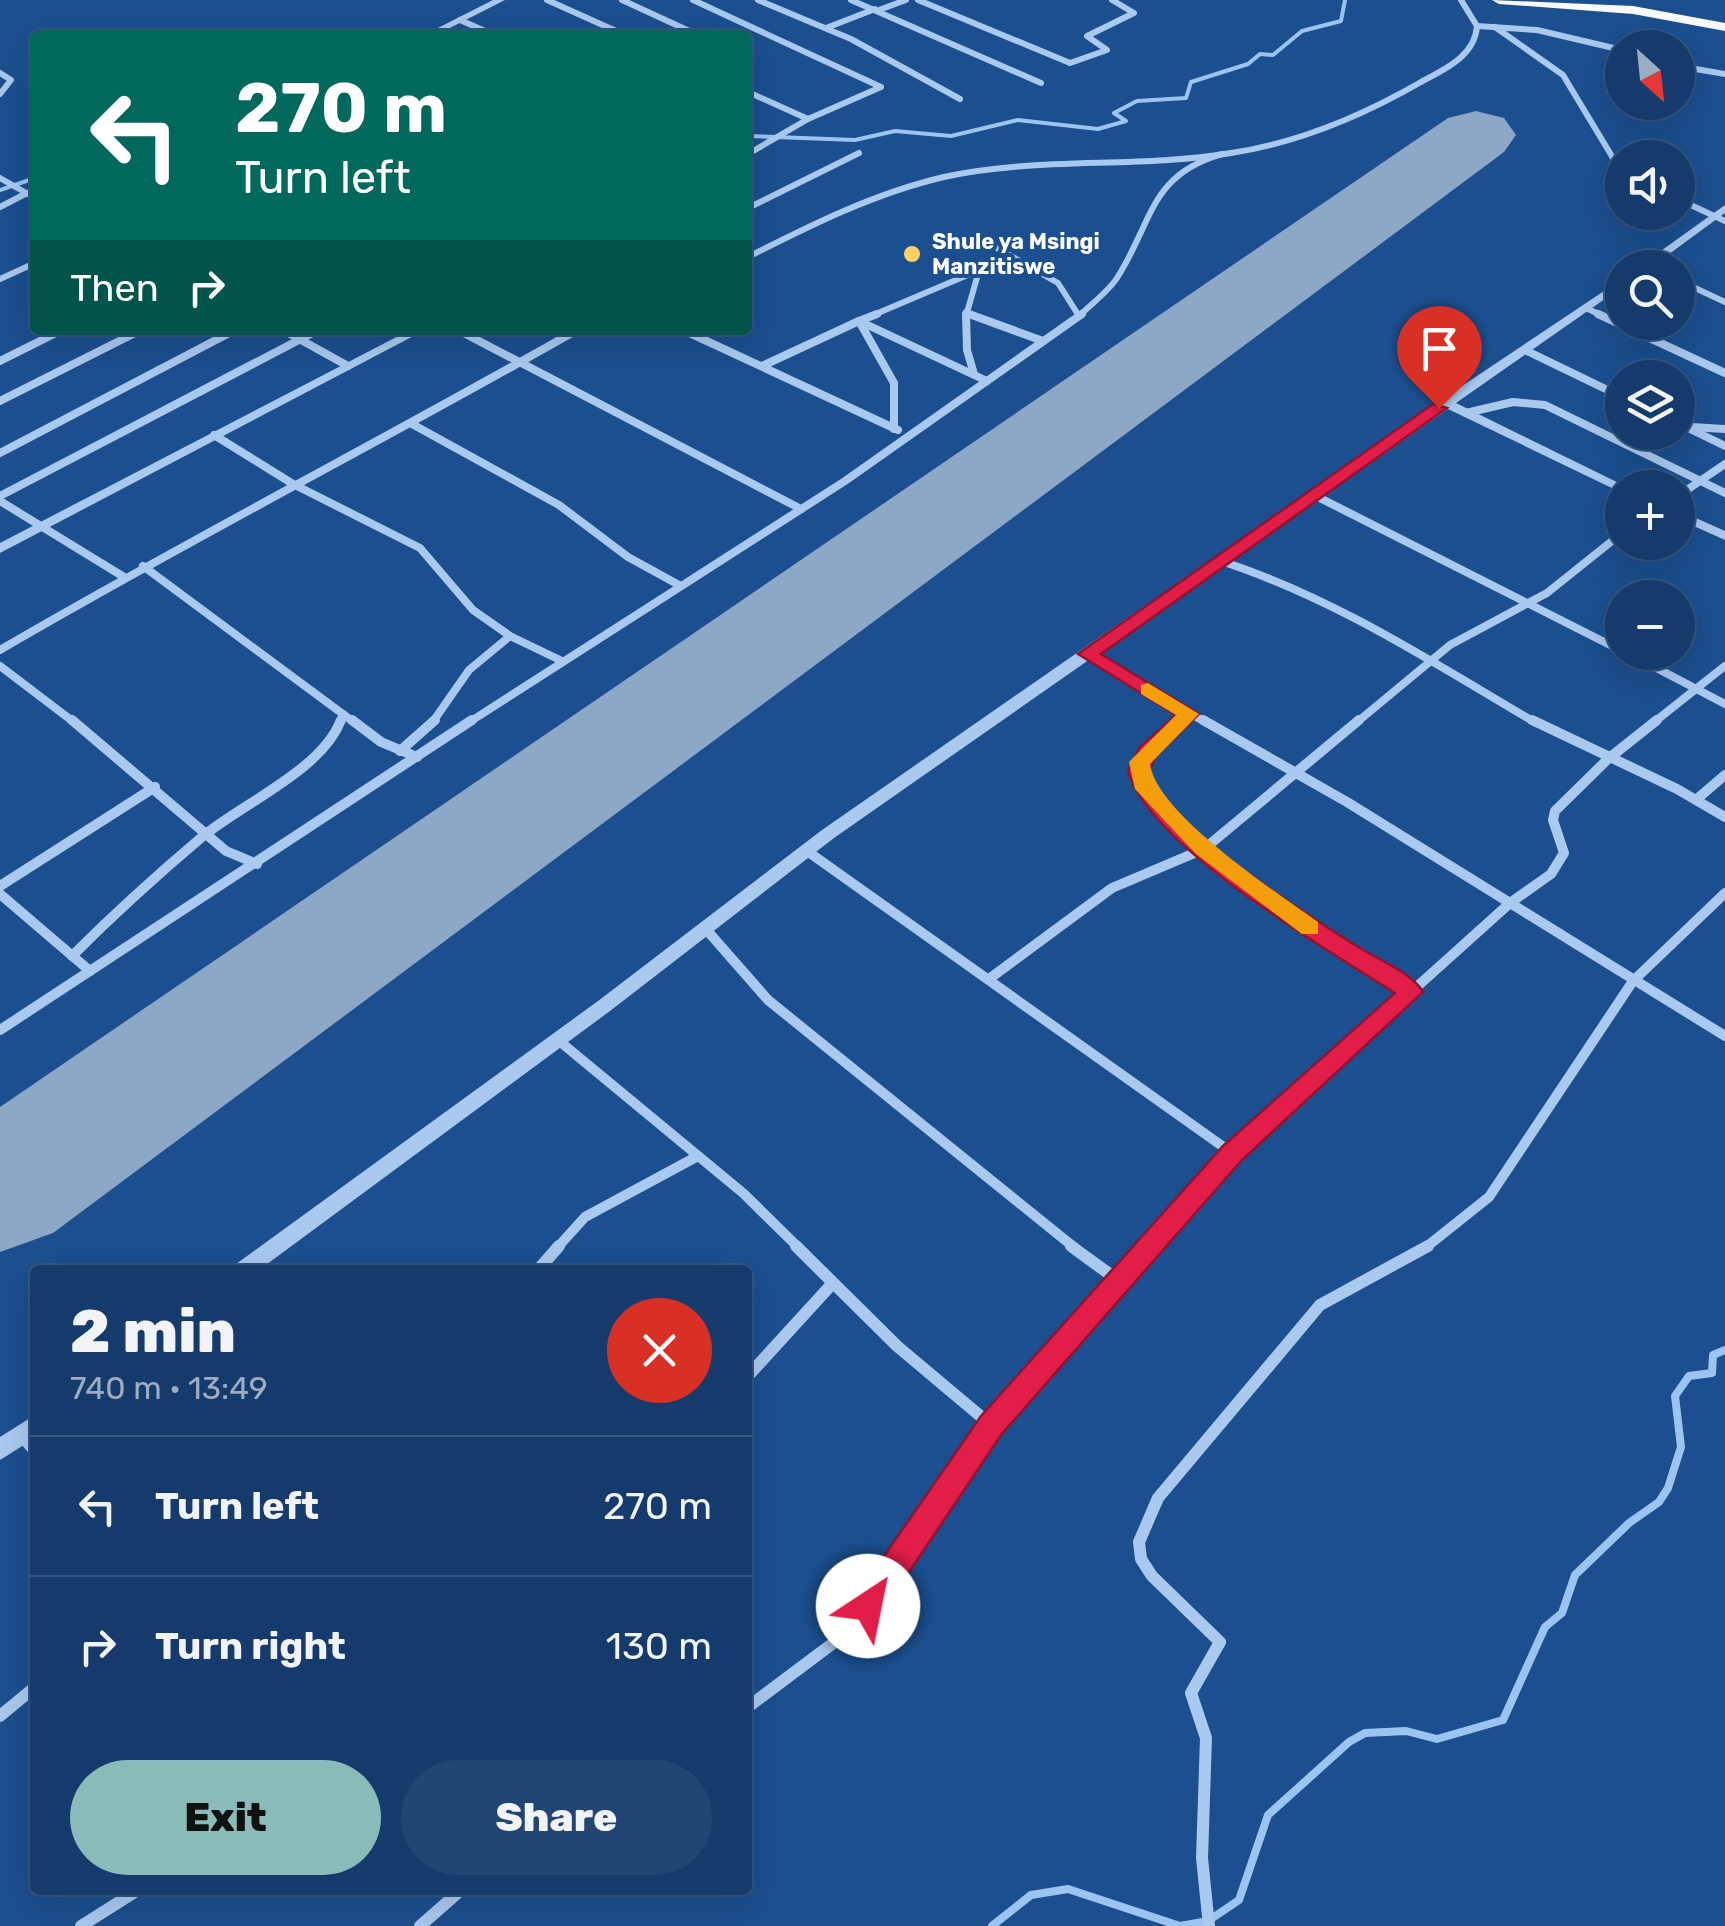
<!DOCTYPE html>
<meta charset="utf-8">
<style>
body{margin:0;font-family:Rubik,sans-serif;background:#214673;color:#f1f3f6;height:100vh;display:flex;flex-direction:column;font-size:38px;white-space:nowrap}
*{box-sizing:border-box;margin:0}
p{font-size:32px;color:#9dadc1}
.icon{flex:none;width:55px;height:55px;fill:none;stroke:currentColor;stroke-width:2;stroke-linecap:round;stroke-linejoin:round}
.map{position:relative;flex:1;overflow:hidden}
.panel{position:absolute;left:30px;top:1265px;width:722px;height:630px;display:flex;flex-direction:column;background:#143b6b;border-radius:10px;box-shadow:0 10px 40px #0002,0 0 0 2px #33557e}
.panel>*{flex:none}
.hud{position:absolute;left:30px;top:30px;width:722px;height:305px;border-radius:10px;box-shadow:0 10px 40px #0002,0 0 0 2px #33557e;background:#00695c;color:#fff;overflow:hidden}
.needle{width:65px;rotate:153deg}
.fabs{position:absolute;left:1605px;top:30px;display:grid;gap:20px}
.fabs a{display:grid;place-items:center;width:90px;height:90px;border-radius:50%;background:#143b6b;box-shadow:0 10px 40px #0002,0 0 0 2px #33557e;font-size:50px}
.pin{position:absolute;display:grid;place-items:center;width:85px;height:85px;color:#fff;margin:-102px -42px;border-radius:50% 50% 50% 0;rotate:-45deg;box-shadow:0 0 10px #0007}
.pin .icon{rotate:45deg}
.me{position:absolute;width:110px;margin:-55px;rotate:34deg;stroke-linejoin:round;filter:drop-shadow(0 0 8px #0008)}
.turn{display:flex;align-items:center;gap:35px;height:210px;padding:0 40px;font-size:45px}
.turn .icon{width:130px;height:130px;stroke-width:2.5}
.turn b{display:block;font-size:70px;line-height:85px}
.then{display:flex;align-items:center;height:95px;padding:0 40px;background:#0003;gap:20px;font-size:38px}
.round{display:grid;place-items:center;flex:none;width:105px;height:105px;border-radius:52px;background:#214673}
.overview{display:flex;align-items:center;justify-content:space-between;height:170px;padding:0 40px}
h1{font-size:60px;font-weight:800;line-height:75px}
.primary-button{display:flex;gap:20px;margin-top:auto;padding:20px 40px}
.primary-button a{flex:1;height:115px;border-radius:60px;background:#8bbbb9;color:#111;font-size:40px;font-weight:800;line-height:115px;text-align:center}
.primary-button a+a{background:#214673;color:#f1f3f6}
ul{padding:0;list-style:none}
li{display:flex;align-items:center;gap:30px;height:140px;padding:0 40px;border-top:2px solid #33557e}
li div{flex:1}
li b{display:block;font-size:38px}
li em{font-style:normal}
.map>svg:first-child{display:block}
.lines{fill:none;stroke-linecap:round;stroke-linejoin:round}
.stream-far1{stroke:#9cc4f0;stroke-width:4}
.stream{stroke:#9cc4f0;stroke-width:8}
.runway{fill:#8da7c7;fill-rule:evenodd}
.minor-far3{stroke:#a9c9ee;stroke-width:6}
.minor-far2{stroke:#a9c9ee;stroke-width:8}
.minor-far1{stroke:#a9c9ee;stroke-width:10}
.minor{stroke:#a9c9ee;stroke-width:12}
.tertiary{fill:#a9c9ee;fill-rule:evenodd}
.trunk{fill:#f8faff;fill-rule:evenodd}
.route{fill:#e11d48;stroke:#92132f;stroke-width:2.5}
.slow{fill:#f59e0b}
.poi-dot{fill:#ffd166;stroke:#1b4f8f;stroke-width:4}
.labels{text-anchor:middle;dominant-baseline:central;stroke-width:8;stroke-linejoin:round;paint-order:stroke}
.far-poi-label{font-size:22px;font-weight:bold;fill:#fff;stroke:#1b4f8f;text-anchor:start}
</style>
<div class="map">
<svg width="1725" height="1926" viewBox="0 0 1725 1926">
<rect width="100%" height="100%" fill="#1b4f8f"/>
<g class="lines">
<!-- stream-far1 -->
<g class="stream-far1">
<polyline points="748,136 855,140 895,131 951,136 1018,120 1098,129 1126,121 1114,113 1137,101 1186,98 1191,82 1248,64 1260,54 1273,55 1302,31 1341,21 1345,0"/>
<polyline points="0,190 35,178"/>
</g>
<!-- stream -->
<polyline class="stream" points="992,1926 1031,1895 1068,1889 1180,1926 1208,1921 1239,1900 1268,1815 1349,1742 1365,1733 1406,1731 1437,1739 1503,1720 1545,1627 1562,1613 1575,1575 1629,1523 1659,1502 1668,1488 1681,1447 1675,1396 1689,1376 1712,1373 1713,1355 1725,1350"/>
<!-- runway -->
<polygon class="runway" points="1476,111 1504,118 1516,135 1504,152 53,1233 0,1252 0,1107 1448,118"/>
<!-- minor-far3 -->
<g class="minor-far3">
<polyline points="547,0 625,35"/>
<polyline points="622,0 698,35"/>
<polyline points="693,0 881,87 808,119"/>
<polyline points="758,0 851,39 960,99"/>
<polyline points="851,0 1041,83"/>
<polyline points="918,0 1070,63 1107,50 1087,36 1134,13 1112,0"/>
<polyline points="879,10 906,0"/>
<polyline points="460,20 494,35"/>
<polyline points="1477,26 1537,30 1622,50"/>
<polyline points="1495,27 1563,75 1622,173"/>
<polyline points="826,28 875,9"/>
<polyline points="1678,66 1725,74"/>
<polyline points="0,73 11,80 0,94"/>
<polyline points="748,92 808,119 748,154"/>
<polyline points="0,178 35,198"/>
<polyline points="1678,199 1725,221"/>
<polyline points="0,207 27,193"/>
<polyline points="748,208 859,153"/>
<polyline points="976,236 1058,283 1079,316"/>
<path d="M 748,257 C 811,225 875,193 944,177 C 1039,156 1135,169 1231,153 C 1298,143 1362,116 1421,82 C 1445,69 1475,56 1477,26 L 1461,0"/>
<polyline points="0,279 35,263"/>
<polyline points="1678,280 1725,302"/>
<polyline points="1586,308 1603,316"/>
<polyline points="966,312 974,316"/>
<polyline points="871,316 996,263"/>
<polyline points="966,316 978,274"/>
<path d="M 1079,316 C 1091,304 1108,292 1117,278 C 1153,222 1149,175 1222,154"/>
</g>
<!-- minor-far2 -->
<g class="minor-far2">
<polyline points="877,314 859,321 894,383 894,429"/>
<polyline points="966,314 967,350 974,374"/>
<polyline points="969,314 1043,341"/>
<polyline points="1598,314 1725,373"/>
<polyline points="283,330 348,366"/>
<polyline points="458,330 801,509"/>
<polyline points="683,330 898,430"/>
<polyline points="1527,351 1622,397"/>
<polyline points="0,361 62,330"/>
<polyline points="762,366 859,321 987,381"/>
<polyline points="0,401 141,330"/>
<polyline points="1466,413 1513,402 1545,405 1725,493"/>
<polyline points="1678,423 1725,446"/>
<polyline points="412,424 559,505 628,557 679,585"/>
<polyline points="1691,427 1725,429"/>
<polyline points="214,435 293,484 420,548 473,610 510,636 562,661"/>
<polyline points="0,453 235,330"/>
<polyline points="1312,494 1622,651"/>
<polyline points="0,496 318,330"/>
<polyline points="1678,496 1725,464"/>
<polyline points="0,501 124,577"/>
<path d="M 1218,560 C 1333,597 1432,662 1536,723"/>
<polyline points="143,566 355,723"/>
<path d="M 0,650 C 190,539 386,439 577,330"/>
<polyline points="1626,652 1725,704"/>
<polyline points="1087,655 1207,723"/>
<polyline points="0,666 75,723"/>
<polyline points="340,723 343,714"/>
<polyline points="432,723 469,670 510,636"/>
<polyline points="468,723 845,481 1082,314"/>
<polyline points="1180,723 1189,714"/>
<polyline points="1356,723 1450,645 1547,593 1622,533"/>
<polyline points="1653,723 1725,666"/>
</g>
<!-- minor-far1 -->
<g class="minor-far1">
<polyline points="72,720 226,851 257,864"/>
<polyline points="352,720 381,742 417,757"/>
<path d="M 1183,720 L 1140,762 C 1164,851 1334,944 1412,992"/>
<polyline points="1203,720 1347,802 1725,1036"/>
<polyline points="1532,720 1677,789 1725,817"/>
<polyline points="400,751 435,720"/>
<polyline points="1697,799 1725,775"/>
<polyline points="807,851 1232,1153"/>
<polyline points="0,886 155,787"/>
<polyline points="0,894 90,971"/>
<polyline points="704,927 768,1000 1075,1248"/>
<path d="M 72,956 C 114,914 157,875 202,837 C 243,803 322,770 341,720"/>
<polyline points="989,979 1112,888 1204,849 1359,720"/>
<polyline points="0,1030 472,720"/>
<polyline points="558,1040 743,1193 799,1248"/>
<polyline points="557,1248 585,1217 698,1156"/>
<polyline points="1148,1248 1232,1153 1510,903 1551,874 1564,853 1553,820 1555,811 1608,759 1657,720"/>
<polyline points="1425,1248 1489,1197 1633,981 1725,893"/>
</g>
<!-- minor -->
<g class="minor">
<polyline points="796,1246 897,1346 991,1425"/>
<polyline points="1071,1246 1119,1281"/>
<polyline points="538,1270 559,1246"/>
<polyline points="748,1376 832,1284"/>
<polyline points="21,1435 35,1451"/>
<polyline points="748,1707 840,1638 868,1606 991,1425 1150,1246"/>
<polyline points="0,1716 35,1687"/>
<polyline points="81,1926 138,1890"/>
<polyline points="420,1926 461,1890"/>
<polyline points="1209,1926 1202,1858 1206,1738 1191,1693 1220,1642 1152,1576 1141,1559 1139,1542 1158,1498 1320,1305 1428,1246"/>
</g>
<!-- tertiary -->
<g class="tertiary">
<polygon points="493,0 505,0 436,35 424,35"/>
<polygon points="1725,205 1725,213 1650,268 1637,268"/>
<polygon points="1622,279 1622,287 1456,403 1629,488 1622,488 1622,492 1618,491 1448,409 834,838 610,1011 259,1270 233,1270 236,1264 598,1001 822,830 1441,400"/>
<polygon points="410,330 425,330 0,553 0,543"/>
<polygon points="1678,510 1725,531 1725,540 1678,519"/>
<polygon points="35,1415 35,1438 0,1460 0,1437"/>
</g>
<!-- trunk -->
<polygon class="trunk" points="1492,0 1633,6 1725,23 1725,31 1633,14 1499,4"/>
</g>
<!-- route -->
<path class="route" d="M 1433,404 L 1447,408 L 1101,654 L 1199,714 L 1156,756 L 1149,771 C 1166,827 1309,916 1360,948 C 1379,960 1412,973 1423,992 L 1241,1161 L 1001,1435 L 879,1617 L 868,1621 L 857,1617 L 853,1606 L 857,1595 L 981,1416 L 1223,1146 L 1395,993 C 1328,950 1150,847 1128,771 L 1140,747 L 1176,715 L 1078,654 Z"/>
<!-- slow -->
<path class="slow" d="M 1148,683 L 1199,714 L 1150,764 C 1157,814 1275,891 1318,922 L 1318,934 L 1302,934 L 1196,854 L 1135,789 L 1129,762 L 1176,715 L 1141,694 L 1141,685 Z"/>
<!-- markers -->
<circle class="poi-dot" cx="912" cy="254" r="10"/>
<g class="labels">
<!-- far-poi labels -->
<g class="far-poi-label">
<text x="932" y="241">Shule ya Msingi<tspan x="932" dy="25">Manzitiswe</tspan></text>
</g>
</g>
</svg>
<div class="fabs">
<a><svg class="needle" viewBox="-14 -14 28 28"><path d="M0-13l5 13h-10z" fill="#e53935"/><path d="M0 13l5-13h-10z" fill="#9dadc1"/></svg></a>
<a><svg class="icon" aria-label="sound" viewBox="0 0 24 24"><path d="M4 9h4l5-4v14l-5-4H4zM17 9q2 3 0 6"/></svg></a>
<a><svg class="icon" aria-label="search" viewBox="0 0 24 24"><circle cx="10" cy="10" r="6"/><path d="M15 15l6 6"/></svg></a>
<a><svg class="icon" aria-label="layers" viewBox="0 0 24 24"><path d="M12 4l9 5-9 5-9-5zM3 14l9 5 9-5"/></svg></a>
<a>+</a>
<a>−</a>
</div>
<div class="pin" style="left:1439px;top:408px;background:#d93025"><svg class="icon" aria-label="arrive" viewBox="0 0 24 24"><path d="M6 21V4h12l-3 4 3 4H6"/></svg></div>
<svg class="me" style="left:868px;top:1606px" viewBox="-20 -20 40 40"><circle r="19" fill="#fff"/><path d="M0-13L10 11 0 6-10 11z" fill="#e11d48"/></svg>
<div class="hud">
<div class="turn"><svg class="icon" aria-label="left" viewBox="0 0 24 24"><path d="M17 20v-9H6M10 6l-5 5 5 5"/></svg><div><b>270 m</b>Turn left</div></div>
<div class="then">Then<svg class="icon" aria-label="right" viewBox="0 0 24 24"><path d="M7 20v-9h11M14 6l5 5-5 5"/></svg></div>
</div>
<section class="panel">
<div class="overview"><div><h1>2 min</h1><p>740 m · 13:49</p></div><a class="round" style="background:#d93025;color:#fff"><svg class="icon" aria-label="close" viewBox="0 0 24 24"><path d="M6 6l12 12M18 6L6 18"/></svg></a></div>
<ul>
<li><svg class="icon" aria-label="left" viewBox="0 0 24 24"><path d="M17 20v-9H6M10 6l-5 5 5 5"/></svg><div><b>Turn left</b></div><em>270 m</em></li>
<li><svg class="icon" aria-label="right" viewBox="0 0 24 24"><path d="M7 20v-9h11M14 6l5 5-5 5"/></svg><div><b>Turn right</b></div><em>130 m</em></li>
</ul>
<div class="primary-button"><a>Exit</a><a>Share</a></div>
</section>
</div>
